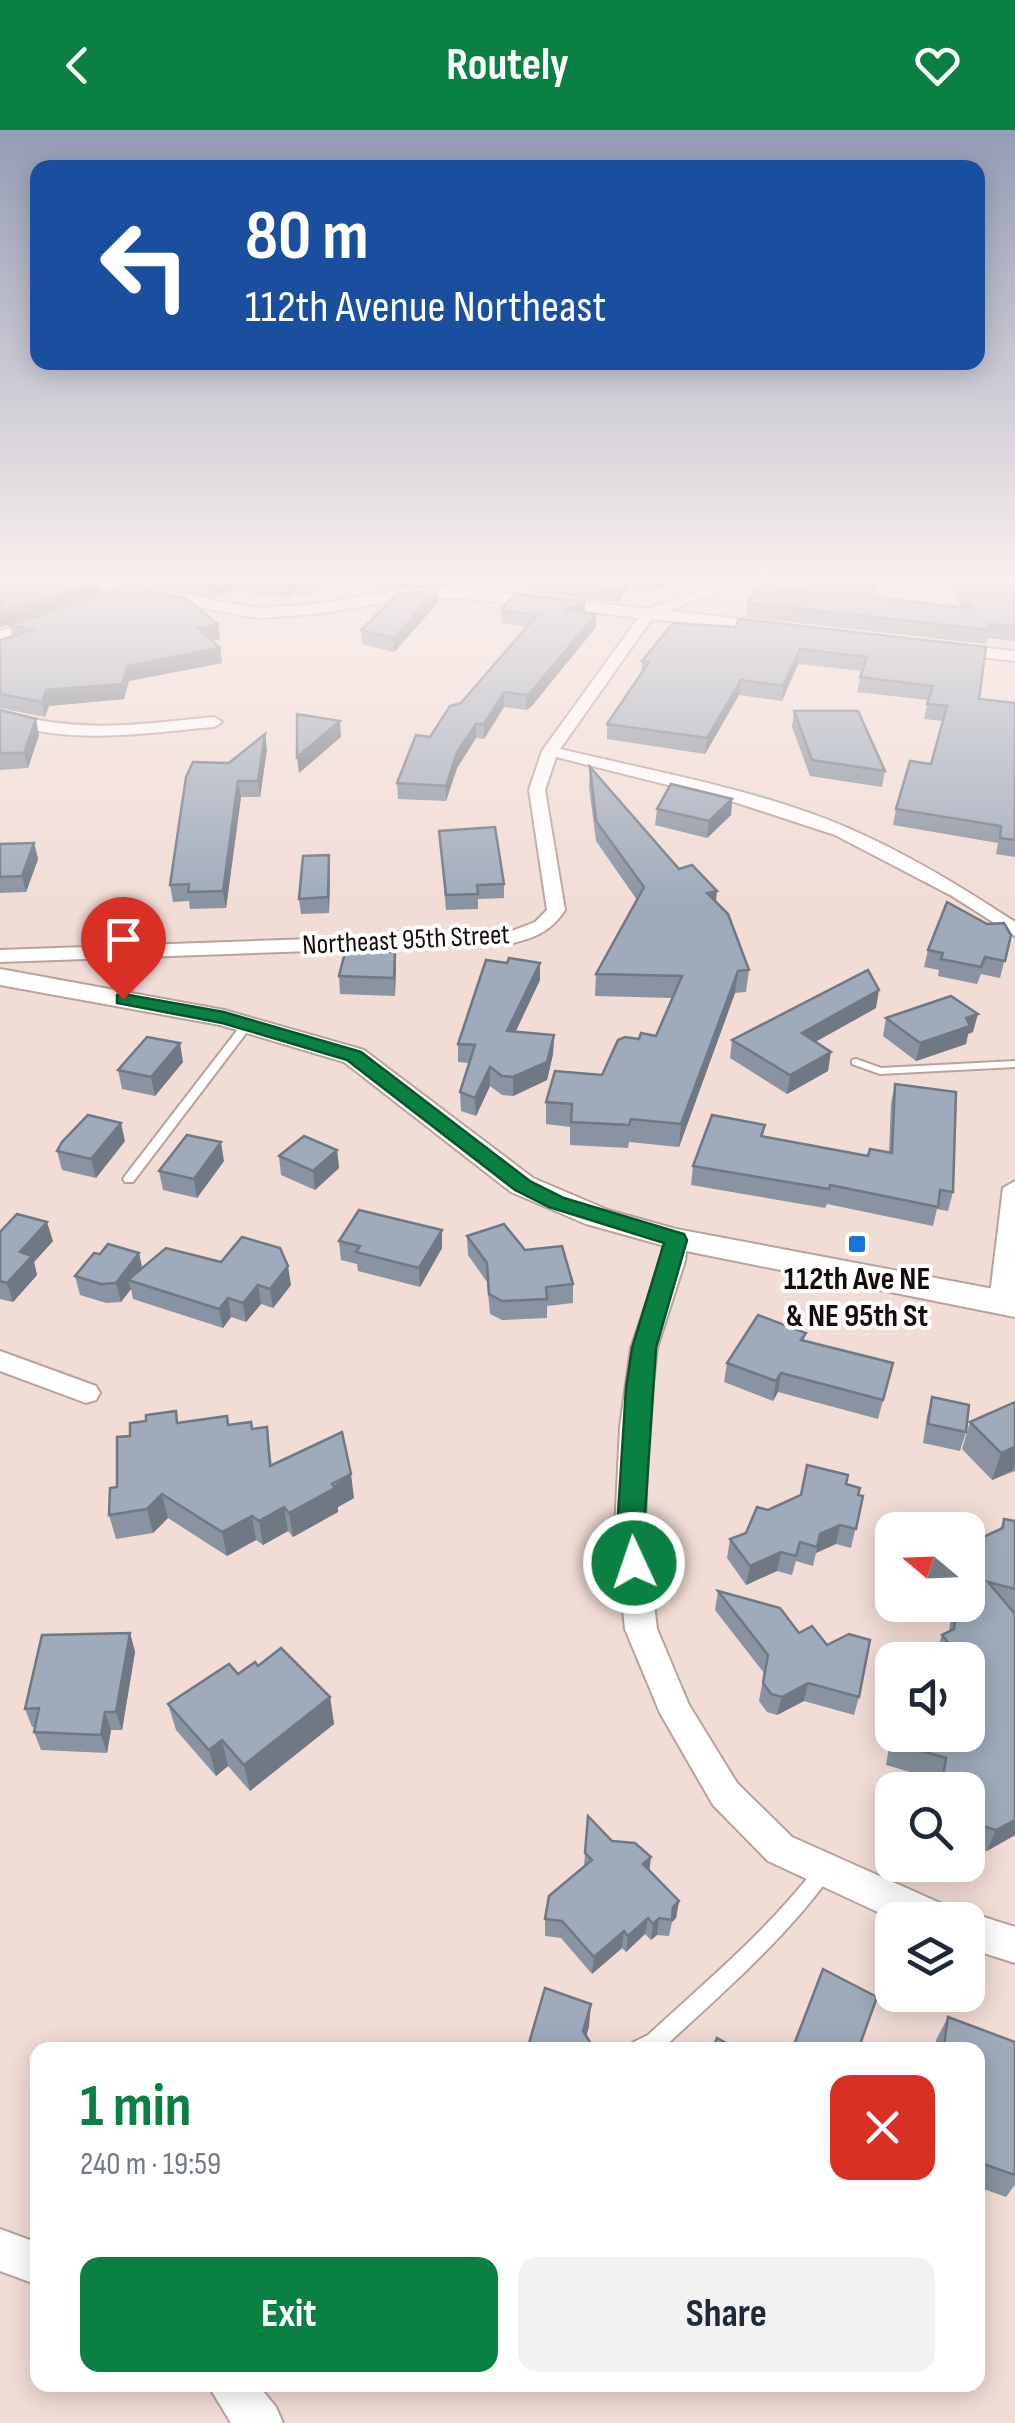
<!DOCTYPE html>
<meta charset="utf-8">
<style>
body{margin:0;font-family:"Sofia Sans Condensed",sans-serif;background:#f2f2f3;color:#1f2937;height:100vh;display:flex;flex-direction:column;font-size:38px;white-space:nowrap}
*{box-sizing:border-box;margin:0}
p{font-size:32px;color:#747a83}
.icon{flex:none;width:55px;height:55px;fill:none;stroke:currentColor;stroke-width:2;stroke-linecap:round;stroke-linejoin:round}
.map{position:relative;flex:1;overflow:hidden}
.drawer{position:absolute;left:30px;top:1912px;width:955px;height:350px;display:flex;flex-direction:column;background:#fff;border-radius:20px;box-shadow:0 5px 25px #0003}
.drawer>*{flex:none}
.hud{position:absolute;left:30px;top:30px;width:955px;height:210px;border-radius:20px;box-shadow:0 5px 25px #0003;background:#1a4fa0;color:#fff;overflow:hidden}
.needle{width:65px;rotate:289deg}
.buttons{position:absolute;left:875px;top:1382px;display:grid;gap:20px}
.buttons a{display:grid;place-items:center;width:110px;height:110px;border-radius:20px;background:#fff;box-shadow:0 5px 25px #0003;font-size:50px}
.pin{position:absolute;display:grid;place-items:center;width:85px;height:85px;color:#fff;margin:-102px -42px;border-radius:50% 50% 50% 0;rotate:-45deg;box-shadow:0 0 10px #0007}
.pin .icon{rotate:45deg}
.me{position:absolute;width:110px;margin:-55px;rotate:357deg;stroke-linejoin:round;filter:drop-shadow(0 0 8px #0008)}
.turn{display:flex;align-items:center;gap:35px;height:210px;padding:0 50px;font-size:45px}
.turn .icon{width:130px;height:130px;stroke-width:2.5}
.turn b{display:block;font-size:70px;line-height:85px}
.round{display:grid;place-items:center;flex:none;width:105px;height:105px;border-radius:20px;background:#f2f2f3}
.overview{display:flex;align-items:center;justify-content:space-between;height:170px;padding:0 50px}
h1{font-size:60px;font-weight:700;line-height:75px;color:#0b8043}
.primary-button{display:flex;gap:20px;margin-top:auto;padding:20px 50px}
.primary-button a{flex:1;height:115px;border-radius:20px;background:#0b8043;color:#fff;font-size:40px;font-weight:700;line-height:115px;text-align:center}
.primary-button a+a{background:#f2f2f3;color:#1f2937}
header{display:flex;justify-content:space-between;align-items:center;height:130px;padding:0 50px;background:#0b8043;color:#fff;font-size:45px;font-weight:700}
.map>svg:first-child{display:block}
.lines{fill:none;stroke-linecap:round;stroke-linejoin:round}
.service-casing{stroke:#b7a29c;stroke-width:4}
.minor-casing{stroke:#b7a29c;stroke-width:4}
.tertiary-casing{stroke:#b7a29c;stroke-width:4}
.service{fill:#fff;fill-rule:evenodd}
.minor{fill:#fff;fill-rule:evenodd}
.tertiary{fill:#fff;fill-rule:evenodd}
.wall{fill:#8993a1}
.shaded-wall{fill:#6f7883}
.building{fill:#9fabbb;stroke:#6f7883;stroke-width:2.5}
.route{fill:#0b8043;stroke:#07532c;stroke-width:2.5}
.poi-dot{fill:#1974dd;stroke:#fff;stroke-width:4}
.labels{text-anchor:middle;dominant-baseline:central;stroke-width:8;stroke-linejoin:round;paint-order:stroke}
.far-street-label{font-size:28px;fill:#130c0a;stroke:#fff}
.poi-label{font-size:32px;font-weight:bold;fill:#130c0a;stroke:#fff}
</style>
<header><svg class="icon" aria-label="back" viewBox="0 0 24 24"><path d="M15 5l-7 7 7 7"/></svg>Routely<svg class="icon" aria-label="heart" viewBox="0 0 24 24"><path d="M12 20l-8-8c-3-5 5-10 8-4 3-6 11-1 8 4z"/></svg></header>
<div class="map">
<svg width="1015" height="2293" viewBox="0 0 1015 2293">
<rect width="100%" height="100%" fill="#f2dcd6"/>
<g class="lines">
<defs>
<g id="service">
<polygon points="246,893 250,894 250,898 133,1052 125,1052 123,1049 125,1046 242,894"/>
<polygon points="856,929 881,938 1015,931 1015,937 880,944 852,934 852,930"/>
<path d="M 823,1733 L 829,1736 L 832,1742 L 829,1748 C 781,1813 721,1864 662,1919 L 629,1920 L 632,1913 L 648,1905 C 707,1851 768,1800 817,1736 Z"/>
</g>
<g id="minor">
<path d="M 727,452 L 744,452 L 654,486 L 560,619 C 655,642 757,659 848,698 C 906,723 962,757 1015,792 L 1015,806 L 952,766 L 835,705 L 728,670 L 556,627 L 545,660 L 565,780 C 551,802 534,808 509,814 L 0,832 L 0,820 L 509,802 L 535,792 L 547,780 L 529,660 L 542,621 L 644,480 Z"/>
<polygon points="41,488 46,489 46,495 0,510 0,501"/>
<path d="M 0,581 C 79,604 134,595 214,587 L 222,592 L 214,597 C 142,603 70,616 0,591 Z"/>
<polygon points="1015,1051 1015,1170 1011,1179 993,1179 989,1173 1003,1058"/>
<polygon points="676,1101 688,1109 685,1131 657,1218 648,1297 645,1400 657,1499 689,1575 737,1653 792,1707 949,1777 954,1790 968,1782 1015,1797 1015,1833 968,1818 968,1790 895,1790 768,1731 713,1675 660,1583 625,1499 615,1400 620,1297 631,1218 661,1131 664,1109"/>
<polygon points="0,1221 96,1256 100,1263 96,1270 86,1273 0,1241"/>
<polygon points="0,2099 38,2113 38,2155 0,2141"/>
<polygon points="208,2255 258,2255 276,2277 283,2293 231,2293"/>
</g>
<g id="tertiary">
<polygon points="77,452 111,452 258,478 317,474 406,459 461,458 777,493 786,498 777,503 461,468 406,469 317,484 258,488 85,457"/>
<polygon points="945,513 1015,521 1015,531 939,522 939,514"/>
<polygon points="0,839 224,880 364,920 533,1048 608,1080 676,1099 1015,1163 1015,1187 676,1119 586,1094 511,1062 344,932 220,895 0,855"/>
</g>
</defs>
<!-- service casing -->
<use href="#service" class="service-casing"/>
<!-- minor casing -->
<use href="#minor" class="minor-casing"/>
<!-- tertiary casing -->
<use href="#tertiary" class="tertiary-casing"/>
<!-- service -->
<use href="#service" class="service"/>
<!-- minor -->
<use href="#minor" class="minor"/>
<!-- tertiary -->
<use href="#tertiary" class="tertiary"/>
</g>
<!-- wall -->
<g class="wall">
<polygon points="126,452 456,452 454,455 404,459 327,453 309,465 295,463 288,468 233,461 212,468"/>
<polygon points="517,452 676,452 651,461 630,456 618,472 530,462 530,457"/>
<polygon points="814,452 878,452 872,467 961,478 950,452 1015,452 1015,511 987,508 986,514 747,487 748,473 809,461"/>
<polygon points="437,460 438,473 394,522 362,514 361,500"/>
<polygon points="585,472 585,482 596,484 596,497 531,577 526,580 504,577 484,609 476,608 457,638 446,671 398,669 397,653 430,607 526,497 501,493 501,480"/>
<polygon points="673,493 986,517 979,569 1015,573 1015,727 996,724 998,713 893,695 896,679 931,634 943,591 924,589 928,570 857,562 862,541 798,534 782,571 739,565 705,624 607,609 607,594 641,544 642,531"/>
<polygon points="10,495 220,509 212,511 220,518 222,533 129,551 124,569 49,576 45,587 0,578 0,510 12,506"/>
<polygon points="0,580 39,605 28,638 0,640"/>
<polygon points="794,581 885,641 882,657 810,646 792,597"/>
<polygon points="267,619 260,667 241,667 226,778 190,779 189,771 173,772 170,755 229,633"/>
<polygon points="590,637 679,739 716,772 749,840 746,862 735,863 679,1017 629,1012 628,1018 570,1015 570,997 546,994 546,972 602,945 639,909 656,906 672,868 595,866 596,844 637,770 596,711 589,657"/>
<polygon points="732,669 731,685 707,708 655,695 657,679"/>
<polygon points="439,701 504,754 504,768 478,769 478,779 446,780"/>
<polygon points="34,713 38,729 26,762 0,763 0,714"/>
<polygon points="329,725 330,740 329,783 301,784 299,769"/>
<polygon points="987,794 1011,805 1000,848 981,844 977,854 938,846 939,840 924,837 928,820"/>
<polygon points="395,822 395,866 340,864 339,846"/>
<polygon points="540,850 515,902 554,905 553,924 547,950 513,966 502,965 490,956 476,986 461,981 460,962 469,933 458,932 458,914"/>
<polygon points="876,878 815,912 828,941 787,964 730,928 732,910"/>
<polygon points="886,888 973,902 968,904 966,914 916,931 883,906"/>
<polygon points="183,932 155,966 122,959 118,940"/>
<polygon points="895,954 953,1062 948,1081 937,1079 933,1096 827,1074 825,1078 691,1055 693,1036 765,995 763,1006 868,1026 889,1022 891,973"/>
<polygon points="125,1011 96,1048 62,1040 57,1021"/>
<polygon points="337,1020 339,1038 315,1060 281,1045 279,1026"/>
<polygon points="224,1031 197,1068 163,1060 159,1041"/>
<polygon points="0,1102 53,1111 34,1132 37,1145 13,1172 0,1169"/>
<polygon points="467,1106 525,1120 573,1154 573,1173 547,1176 547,1188 502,1190 490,1184 487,1152 468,1125"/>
<polygon points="339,1111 442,1118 420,1157 358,1141 357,1134 341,1130"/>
<polygon points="139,1123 142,1138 221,1132 291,1155 273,1178 261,1174 246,1192 231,1187 223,1198 133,1169 131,1159 121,1172 106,1173 80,1165 75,1146 100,1124"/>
<polygon points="806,1203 804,1210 893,1233 878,1289 778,1262 773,1271 724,1252 727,1233"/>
<polygon points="932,1267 966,1302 960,1321 923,1313 927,1286"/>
<polygon points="1015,1272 1015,1341 992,1350 962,1319 970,1292"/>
<polygon points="227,1286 229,1295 252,1299 267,1297 272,1336 354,1368 338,1377 338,1382 293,1407 288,1401 263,1415 256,1410 227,1426 168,1388 153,1403 116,1409 109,1385 130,1306 179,1293"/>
<polygon points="846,1354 858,1365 863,1366 851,1418 836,1414 816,1423 813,1436 796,1431 792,1445 777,1441 746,1455 727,1428 730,1409 746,1403 768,1380"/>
<polygon points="1004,1389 1015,1391 1015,1705 987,1721 968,1716 968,1660 936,1660 937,1650 886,1635 892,1599 892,1605 968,1605 968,1530 936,1530 934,1528 942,1505 949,1502 952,1475 968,1475"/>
<polygon points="718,1461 799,1503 859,1567 854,1585 804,1571 777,1585 767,1582 759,1571 764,1543 715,1480"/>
<polygon points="130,1503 135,1522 122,1600 111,1600 107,1623 41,1620 34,1602 35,1597 32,1597 25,1579"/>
<polygon points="258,1536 330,1567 334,1594 250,1661 228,1636 216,1646 176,1600 168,1574"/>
<polygon points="588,1686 612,1711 649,1740 679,1771 676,1788 672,1792 669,1806 657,1805 651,1810 645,1804 626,1822 622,1818 592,1844 561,1808 545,1806 545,1789 584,1736"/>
<polygon points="948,1887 1015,1912 1015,2056 1014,2056 1006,2067 978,2057 978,1920 935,1920 936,1910"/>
</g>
<!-- shaded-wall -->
<g class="shaded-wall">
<polygon points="97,452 99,464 0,497 0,483"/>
<polygon points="222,452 232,452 233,461 212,468 210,456"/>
<polygon points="292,452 294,452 295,463 288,468 286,455"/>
<polygon points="308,452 327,452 327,453 309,465"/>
<polygon points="404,452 456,452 454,455 404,459"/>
<polygon points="624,452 630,452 630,456 618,472 618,460"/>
<polygon points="651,452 676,452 651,461"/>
<polygon points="437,460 438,473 394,522 394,508"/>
<polygon points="585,472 585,486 564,480"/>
<polygon points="596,484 596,497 531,577 526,580 526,565"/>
<polygon points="218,494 220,509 200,513 198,498"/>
<polygon points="220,518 222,533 129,551 124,569 49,576 45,587 42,572 46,560 127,536"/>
<polygon points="800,519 798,534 782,571 783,556"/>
<polygon points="741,550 739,565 705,624 707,608"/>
<polygon points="504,562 504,577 484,609 484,594"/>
<polygon points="36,589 39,605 28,638 24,623"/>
<polygon points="340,591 341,607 299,643 297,627"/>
<polygon points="476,594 476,608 457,638 446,671 446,656 457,622"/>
<polygon points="265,604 267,619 260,667 258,651"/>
<polygon points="238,651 241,667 226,778 223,761"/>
<polygon points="732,669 731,685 707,708 709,691"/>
<polygon points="34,713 38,729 26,762 22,746"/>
<polygon points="329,725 330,740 329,783 328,767"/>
<polygon points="717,761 715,782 707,763"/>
<polygon points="395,822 396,840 395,866 394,848"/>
<polygon points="540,833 540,850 507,920 507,901"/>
<polygon points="738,841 735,863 679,1017 681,994"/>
<polygon points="879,860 876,878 799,921 802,903"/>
<polygon points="978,884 973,902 968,904 966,914 916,931 920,913 966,888"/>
<polygon points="554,905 553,924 547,950 513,966 513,947"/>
<polygon points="180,913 183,932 155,966 151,947"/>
<polygon points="831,922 828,941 787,964 790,945"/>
<polygon points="490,937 490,956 476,986 475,968"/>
<polygon points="121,993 125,1011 96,1048 91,1029"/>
<polygon points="221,1012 224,1031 197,1068 194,1049"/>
<polygon points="337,1020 339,1038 315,1060 313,1041"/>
<polygon points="47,1092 53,1111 34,1132 37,1145 13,1172 7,1153 20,1122"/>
<polygon points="442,1100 442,1118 420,1157 419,1138"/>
<polygon points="139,1123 143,1142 128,1150 131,1159 121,1172 116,1153"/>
<polygon points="288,1136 291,1155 273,1178 270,1159"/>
<polygon points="258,1155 261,1174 246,1192 243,1173"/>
<polygon points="228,1168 231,1187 223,1198 219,1179"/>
<polygon points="781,1243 778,1262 773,1271 776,1251"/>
<polygon points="1015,1317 1015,1334 1013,1340 992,1350 1001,1323"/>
<polygon points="351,1344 354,1368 338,1377 338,1382 293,1407 289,1383"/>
<polygon points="162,1364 168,1388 153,1403 147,1379"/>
<polygon points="284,1377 288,1401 263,1415 259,1391"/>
<polygon points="252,1386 256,1410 227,1426 222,1402"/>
<polygon points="840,1395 836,1414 816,1423 820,1404"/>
<polygon points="781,1422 777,1441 746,1455 750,1436"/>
<polygon points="130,1503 135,1522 122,1600 116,1582"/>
<polygon points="808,1553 804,1571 777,1585 782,1567"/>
<polygon points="330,1567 334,1594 250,1661 244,1635"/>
<polygon points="105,1582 111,1600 107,1623 101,1605"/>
<polygon points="222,1610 228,1636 216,1646 209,1620"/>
<polygon points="1015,1690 1015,1705 987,1721 996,1700"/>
<polygon points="651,1727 649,1744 643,1734"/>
<polygon points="679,1771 676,1788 672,1792 673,1777"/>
<polygon points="648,1788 645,1804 626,1822 628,1806"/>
<polygon points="659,1788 657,1805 651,1810 653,1794"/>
<polygon points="624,1801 622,1818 592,1844 594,1827"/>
<polygon points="591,1874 589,1897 582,1920 583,1901"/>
</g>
<!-- building -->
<g class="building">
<polygon points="0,452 96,452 0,483"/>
<polygon points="188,452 222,452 210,456"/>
<polygon points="258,452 292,452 286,455"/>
<polygon points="549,452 624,452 618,460"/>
<polygon points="814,452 875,452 869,466 970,479 959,452 1015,452 1015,496 990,494 989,500 748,473 758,456 809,461"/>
<polygon points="127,456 187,469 218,494 198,498 220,518 127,536 122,554 46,560 42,572 0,564 0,510 32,500 10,495"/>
<polygon points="437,460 394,508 361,500 397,464"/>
<polygon points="515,464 585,472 564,480 596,484 531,562 526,565 504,562 484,594 476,594 457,622 446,656 397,653 416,605 430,607 450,576 461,573 537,485 501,480"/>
<polygon points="739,489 986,517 979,569 1015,573 1015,710 1000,708 1001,696 896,679 910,631 931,634 947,576 927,574 933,556 860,547 867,527 800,519 783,556 741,550 707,608 607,594 649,532 642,531 673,493 735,497"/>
<polygon points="0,580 36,589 24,623 0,623"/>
<polygon points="794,581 858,581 885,641 812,630"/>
<polygon points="297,584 340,591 297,627"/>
<polygon points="265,604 258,651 238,651 223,761 188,762 189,754 170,755 186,647 193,632 229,633"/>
<polygon points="590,637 679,739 692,735 717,761 707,763 728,784 749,840 738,841 681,994 631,989 629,995 571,992 572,974 546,972 555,941 602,945 618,910 625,907 639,909 641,903 656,906 682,846 596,844 644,757 596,691"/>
<polygon points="671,654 732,669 709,691 657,679"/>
<polygon points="495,697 504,754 477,755 478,764 446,765 439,701"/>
<polygon points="34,713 22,746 0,747 0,714"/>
<polygon points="329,725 328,767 299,769 303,726"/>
<polygon points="947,772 987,794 1004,793 1011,805 1005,831 985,827 981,837 941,829 943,823 928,820"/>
<polygon points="346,818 395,822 394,848 339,846"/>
<polygon points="509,828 540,833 507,901 554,905 547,932 513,947 502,946 490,937 475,968 460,962 475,915 458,914 486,830 507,833"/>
<polygon points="868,840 879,860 802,903 831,922 790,945 732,910"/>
<polygon points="951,866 978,884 966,888 970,896 920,913 886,888"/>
<polygon points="147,907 180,913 151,947 118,940"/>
<polygon points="895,954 956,962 953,1062 940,1060 938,1077 830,1055 829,1059 693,1036 712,985 765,995 761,1006 868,1026 870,1019 892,1023"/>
<polygon points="88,985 121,993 91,1029 57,1021 62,1012"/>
<polygon points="187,1005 221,1012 194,1049 159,1041"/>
<polygon points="304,1006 337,1020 313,1041 279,1026"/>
<polygon points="359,1080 442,1100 419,1138 356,1122 360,1116 339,1111"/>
<polygon points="17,1084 47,1092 20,1122 32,1126 7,1153 0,1151 0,1102"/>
<polygon points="504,1094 525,1120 562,1116 573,1154 546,1157 547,1169 502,1171 489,1164 487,1133 467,1106"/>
<polygon points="242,1107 280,1118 288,1136 270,1159 258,1155 243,1173 228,1168 219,1179 128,1150 166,1118 221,1132"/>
<polygon points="108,1114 139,1123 116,1153 101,1154 75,1146 94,1123 100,1124"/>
<polygon points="758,1185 806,1203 801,1210 893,1233 883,1270 781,1243 776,1251 727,1233"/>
<polygon points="932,1267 969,1275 966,1302 928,1294"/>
<polygon points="1015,1272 1015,1317 1001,1323 970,1292"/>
<polygon points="176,1281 177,1293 227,1286 228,1295 251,1292 252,1299 267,1297 270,1336 342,1302 351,1344 332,1354 335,1358 289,1383 284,1377 259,1391 252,1386 222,1402 162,1364 147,1379 109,1385 110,1358 117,1357 117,1307 130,1306 130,1293 146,1291 146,1285"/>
<polygon points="807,1335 848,1345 846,1354 860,1358 858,1365 863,1366 856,1399 840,1395 820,1404 817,1417 800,1412 796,1426 781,1422 750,1436 730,1409 746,1403 757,1377 768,1380 801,1365"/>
<polygon points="1004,1389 1015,1391 1015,1459 988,1452 1015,1484 1015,1690 996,1700 968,1692 968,1660 941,1660 946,1628 894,1613 895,1605 968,1605 968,1530 963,1530 942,1505 954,1499 957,1475 968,1475 968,1414 1003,1398"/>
<polygon points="718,1461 780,1478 799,1503 812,1496 827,1515 849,1504 870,1510 859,1567 808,1553 782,1567 771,1564 763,1553 768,1525"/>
<polygon points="130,1503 116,1582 105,1582 101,1605 34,1602 39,1578 25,1579 42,1505"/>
<polygon points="281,1518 330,1567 244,1635 222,1610 209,1620 168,1574 229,1534 238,1544 255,1532 258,1536"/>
<polygon points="588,1686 612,1711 635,1713 651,1727 643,1734 679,1771 673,1777 672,1790 659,1788 653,1794 648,1788 628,1806 624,1801 594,1827 562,1791 545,1789 549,1766 592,1730 585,1723"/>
<polygon points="823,1839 877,1867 858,1920 792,1920"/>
<polygon points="545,1858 591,1874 583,1901 595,1920 527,1920"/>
<polygon points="948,1887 1015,1912 1015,2045 978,2032 978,1920 947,1920 944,1915"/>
<polygon points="717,1908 739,1920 712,1920"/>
<polygon points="770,1914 782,1920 752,1920"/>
</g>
<!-- sky -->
<linearGradient id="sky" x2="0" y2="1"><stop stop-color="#949cb5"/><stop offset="0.58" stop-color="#f9efed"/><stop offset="1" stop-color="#f9efed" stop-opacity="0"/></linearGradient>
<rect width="1015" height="773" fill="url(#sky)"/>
<!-- route -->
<polygon class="route" points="123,864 224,882 361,922 530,1051 564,1068 684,1104 687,1110 656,1218 644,1400 647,1433 643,1441 634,1444 624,1441 617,1400 626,1258 632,1218 664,1113 549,1077 515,1060 347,930 222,893 117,873 117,865"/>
<!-- markers -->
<rect class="poi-dot" x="847" y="1104" width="20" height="20" rx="5"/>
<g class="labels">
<!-- far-street labels -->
<g class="far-street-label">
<text transform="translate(406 810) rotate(-3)">Northeast 95th Street</text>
</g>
<!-- poi labels -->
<g class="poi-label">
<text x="857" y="1149">112th Ave NE<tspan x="857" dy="37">&amp; NE 95th St</tspan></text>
</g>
</g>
</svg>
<div class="buttons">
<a><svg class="needle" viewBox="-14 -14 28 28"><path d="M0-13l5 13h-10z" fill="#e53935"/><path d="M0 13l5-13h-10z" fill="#747a83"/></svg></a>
<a><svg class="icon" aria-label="sound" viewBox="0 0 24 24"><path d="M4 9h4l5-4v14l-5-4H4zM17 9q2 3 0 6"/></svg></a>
<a><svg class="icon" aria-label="search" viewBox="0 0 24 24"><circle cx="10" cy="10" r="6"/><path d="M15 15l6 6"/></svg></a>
<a><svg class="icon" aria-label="layers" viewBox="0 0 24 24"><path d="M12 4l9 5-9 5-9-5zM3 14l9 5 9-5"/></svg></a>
</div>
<div class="pin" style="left:123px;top:869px;background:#d93025"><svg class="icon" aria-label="arrive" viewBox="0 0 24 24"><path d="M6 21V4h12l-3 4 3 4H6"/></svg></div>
<svg class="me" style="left:634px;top:1433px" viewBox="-20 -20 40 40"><circle r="17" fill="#0b8043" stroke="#fff" stroke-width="3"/><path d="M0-11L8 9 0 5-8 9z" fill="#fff"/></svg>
<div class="hud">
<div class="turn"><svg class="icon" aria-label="left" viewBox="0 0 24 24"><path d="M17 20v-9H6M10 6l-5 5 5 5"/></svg><div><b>80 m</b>112th Avenue Northeast</div></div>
</div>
<section class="drawer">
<div class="overview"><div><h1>1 min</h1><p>240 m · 19:59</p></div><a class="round" style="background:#d93025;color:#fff"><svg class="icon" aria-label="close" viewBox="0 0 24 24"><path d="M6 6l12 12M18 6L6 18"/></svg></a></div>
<div class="primary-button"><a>Exit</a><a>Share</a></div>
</section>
</div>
